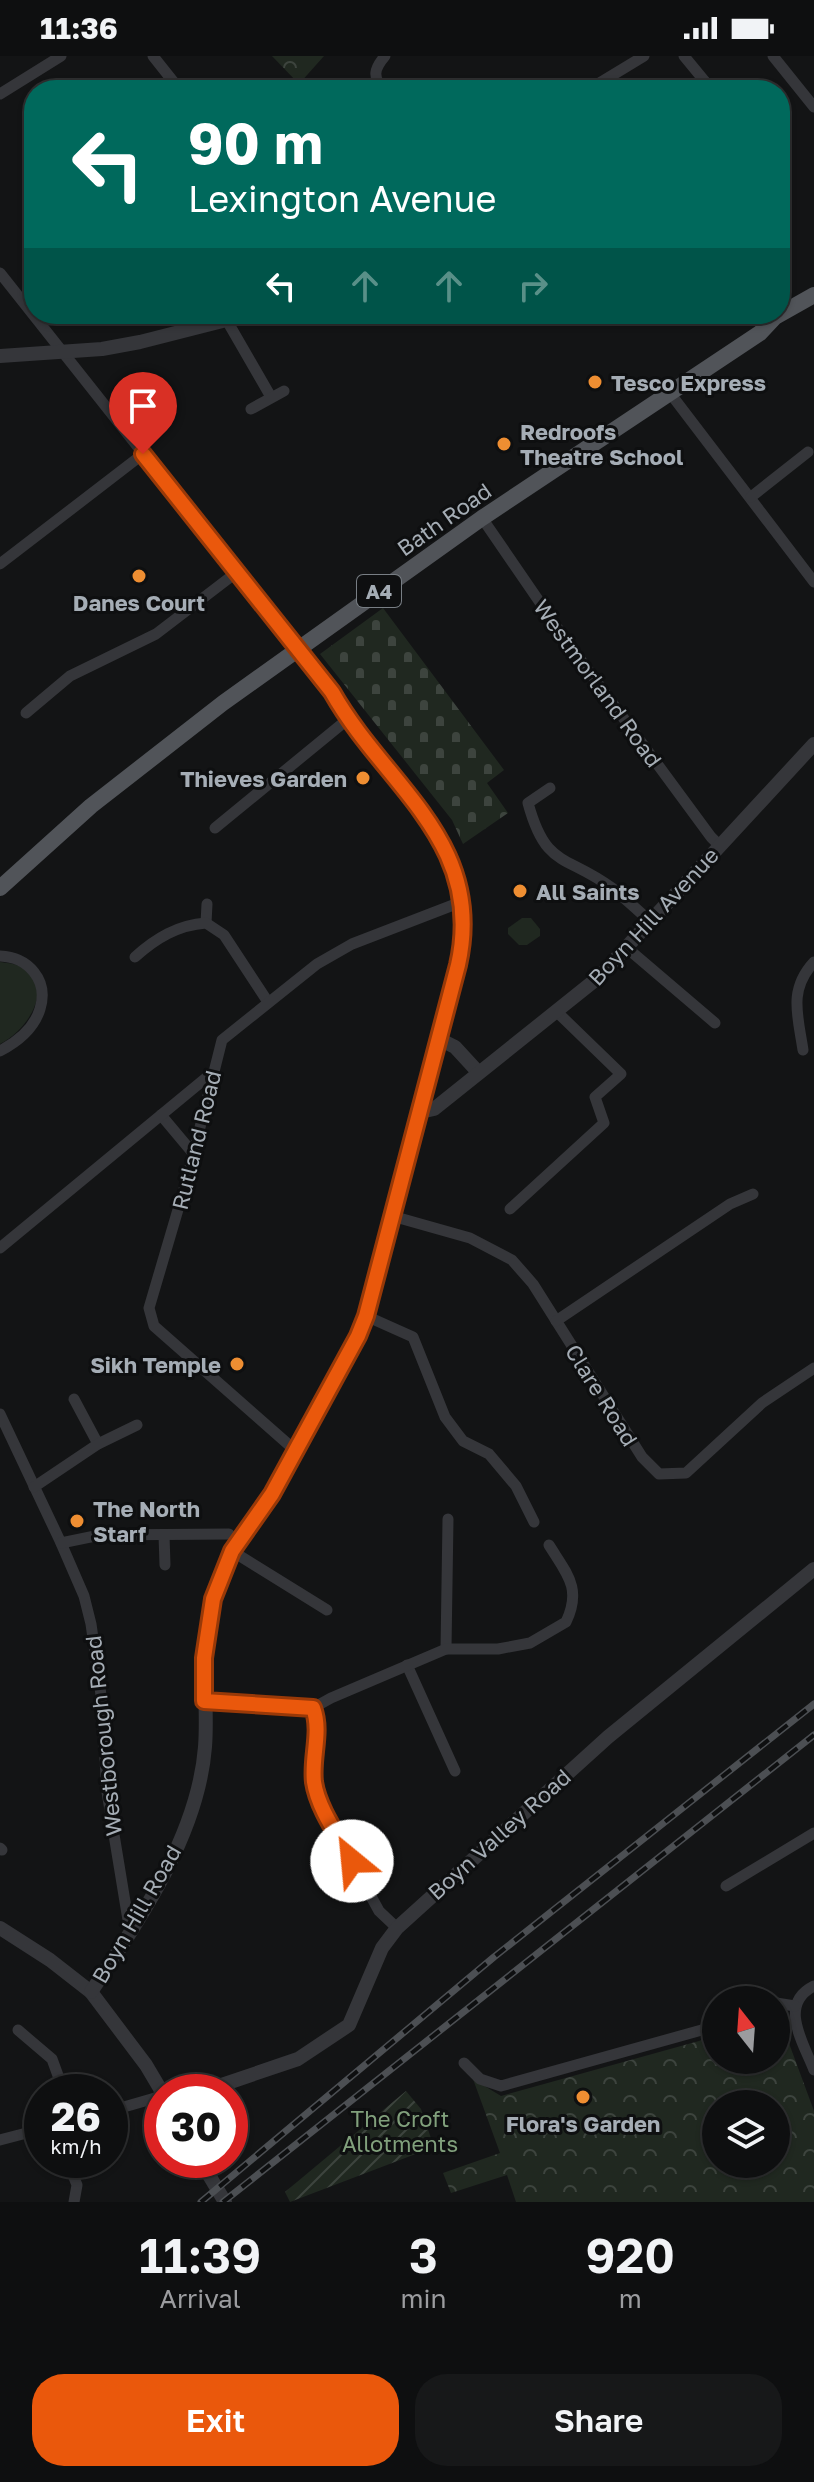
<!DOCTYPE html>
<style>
body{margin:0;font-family:"Golos Text",sans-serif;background:#171819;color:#f1f3f6;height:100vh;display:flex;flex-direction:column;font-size:30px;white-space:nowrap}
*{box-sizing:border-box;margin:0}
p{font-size:26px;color:#9b9c9f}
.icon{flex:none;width:44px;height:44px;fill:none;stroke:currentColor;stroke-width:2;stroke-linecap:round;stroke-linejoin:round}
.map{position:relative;height:2146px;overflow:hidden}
.side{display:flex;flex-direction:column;background:#0e0f10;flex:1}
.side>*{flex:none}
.top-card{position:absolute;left:24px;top:24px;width:766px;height:244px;border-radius:32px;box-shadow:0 2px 6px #0004,0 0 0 2px #2e2f30;background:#00695c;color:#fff;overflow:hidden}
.needle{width:52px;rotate:343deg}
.buttons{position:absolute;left:702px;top:1930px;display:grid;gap:16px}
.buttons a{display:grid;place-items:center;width:88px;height:88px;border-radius:50%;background:#0e0f10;box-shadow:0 2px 6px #0004,0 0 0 2px #2e2f30;font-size:40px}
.speed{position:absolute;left:24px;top:2018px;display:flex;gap:16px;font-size:40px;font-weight:700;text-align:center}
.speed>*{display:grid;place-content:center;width:104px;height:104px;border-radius:50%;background:#0e0f10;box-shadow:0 2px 6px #0004,0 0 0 2px #2e2f30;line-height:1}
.speed small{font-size:20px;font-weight:400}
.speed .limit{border:12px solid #d22;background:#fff;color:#111}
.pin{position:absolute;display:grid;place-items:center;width:68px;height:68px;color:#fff;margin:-82px -34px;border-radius:50% 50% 50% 0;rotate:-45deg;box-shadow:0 0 8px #0007}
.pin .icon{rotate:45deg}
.me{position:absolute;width:88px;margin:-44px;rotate:332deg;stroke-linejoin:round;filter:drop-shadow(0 0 6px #0008)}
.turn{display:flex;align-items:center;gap:28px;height:168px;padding:0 32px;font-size:36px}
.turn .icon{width:104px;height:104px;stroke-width:2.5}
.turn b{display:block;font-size:56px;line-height:68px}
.lanes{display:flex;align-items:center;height:76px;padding:0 32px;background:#0003;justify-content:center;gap:40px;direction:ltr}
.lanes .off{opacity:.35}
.eta{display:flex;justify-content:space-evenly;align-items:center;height:136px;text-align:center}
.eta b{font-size:48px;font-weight:600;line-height:56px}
.action{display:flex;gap:16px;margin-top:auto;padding:16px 32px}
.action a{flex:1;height:92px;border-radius:32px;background:#ea580c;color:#fff;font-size:32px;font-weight:600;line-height:92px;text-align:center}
.action a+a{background:#171819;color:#f1f3f6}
.status{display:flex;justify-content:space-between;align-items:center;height:56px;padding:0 40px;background:#0e0f10;direction:ltr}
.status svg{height:22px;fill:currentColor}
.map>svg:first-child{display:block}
.grass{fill:#202820}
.forest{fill:url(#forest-crowns);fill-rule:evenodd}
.cemetery{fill:url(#cemetery-stones)}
.garden{fill:url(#garden-furrows)}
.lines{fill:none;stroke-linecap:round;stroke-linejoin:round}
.minor{stroke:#35363a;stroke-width:11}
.tertiary{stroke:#35363a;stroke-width:14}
.primary{stroke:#515459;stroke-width:16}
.rail-casing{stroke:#4c4f53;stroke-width:7}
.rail{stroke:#0e0f10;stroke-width:4;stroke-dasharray:12;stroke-linecap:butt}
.route-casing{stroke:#983908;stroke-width:20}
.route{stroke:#ea580c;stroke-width:14}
.poi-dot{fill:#ee8e32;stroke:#0e0f10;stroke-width:3}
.labels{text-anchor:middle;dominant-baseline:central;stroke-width:6;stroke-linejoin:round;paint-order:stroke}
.shield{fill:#0e0f10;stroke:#787e84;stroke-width:2}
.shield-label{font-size:20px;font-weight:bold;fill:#a5adb5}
.poi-label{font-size:22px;font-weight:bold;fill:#a5adb5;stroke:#0e0f10;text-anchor:start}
.street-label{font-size:22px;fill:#a5adb5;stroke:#0e0f10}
.park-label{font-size:22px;fill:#81a07c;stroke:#0e0f10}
</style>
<div class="status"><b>11:36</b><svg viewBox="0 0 49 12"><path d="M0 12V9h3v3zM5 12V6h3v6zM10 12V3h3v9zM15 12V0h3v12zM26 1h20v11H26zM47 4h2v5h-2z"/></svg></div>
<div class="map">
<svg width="814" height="2146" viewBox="0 0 814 2146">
<defs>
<pattern id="forest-crowns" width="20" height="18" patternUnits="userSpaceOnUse" patternTransform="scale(2)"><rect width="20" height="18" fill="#202820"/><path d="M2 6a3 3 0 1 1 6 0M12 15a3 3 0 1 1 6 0" fill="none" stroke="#3d443e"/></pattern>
<pattern id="cemetery-stones" width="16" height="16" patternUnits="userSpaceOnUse" patternTransform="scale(2)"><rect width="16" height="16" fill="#202820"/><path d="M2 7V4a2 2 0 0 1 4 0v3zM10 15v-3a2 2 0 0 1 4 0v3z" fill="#3d443e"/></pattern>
<pattern id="garden-furrows" width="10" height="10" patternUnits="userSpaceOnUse" patternTransform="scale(2)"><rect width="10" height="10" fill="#202820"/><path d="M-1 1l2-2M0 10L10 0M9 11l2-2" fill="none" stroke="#3d443e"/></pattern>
</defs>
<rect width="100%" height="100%" fill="#131415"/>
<!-- grass -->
<g class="grass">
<polygon points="522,862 531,862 540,873 540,880 527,889 519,889 508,878 508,872"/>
<path d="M 0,906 C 6,907 13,907 19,910 C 58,929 27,975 0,988 Z"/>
</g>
<!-- forest -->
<g class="forest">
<polygon points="272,0 324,0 299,28"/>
<path d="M 776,1960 L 783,1971 L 814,2055 L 814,2146 L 516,2146 L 507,2119 L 451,2137 L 443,2117 L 500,2097 L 473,2023 L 501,2040 L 699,1985 L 716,1978 L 716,2004 L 776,2004 ZM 716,2048 L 776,2048 L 776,2108 L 716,2108 Z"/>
</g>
<!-- cemetery -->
<polygon class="cemetery" points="383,552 504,714 487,727 508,757 463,788 452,764 320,598"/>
<!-- garden -->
<polygon class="garden" points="406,2035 421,2053 434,2091 290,2146 285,2136"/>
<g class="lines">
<!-- minor -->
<g class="minor">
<polyline points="153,0 180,34"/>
<polyline points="684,0 712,34"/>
<polyline points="773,0 814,51"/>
<path d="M 384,34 C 372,21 374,13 385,0"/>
<polyline points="588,34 644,0"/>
<polyline points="0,38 61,0"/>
<polyline points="0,217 298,593"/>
<polyline points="226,263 271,341"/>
<polyline points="670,337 814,526"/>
<polyline points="251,353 284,335"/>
<polyline points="751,441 808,396"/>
<polyline points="482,462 563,580 711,781 719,789"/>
<polyline points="0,508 143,398"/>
<polyline points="26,657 70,620 156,578 237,516"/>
<path d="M 550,732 L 528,747 C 546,813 566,798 612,832 C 625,842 637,854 650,865"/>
<polyline points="215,772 348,663"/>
<polyline points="206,867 207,848"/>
<polyline points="627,892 715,967"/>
<path d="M 0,900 C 28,901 49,924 40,953 C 34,973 17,986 0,995"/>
<path d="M 135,901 C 156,882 178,869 206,867 L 224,879 L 268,946"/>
<path d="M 803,994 C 798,960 788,934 814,906"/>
<polyline points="161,1059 192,1096"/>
<polyline points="510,1153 604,1067 595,1041 621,1018 557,956"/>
<polyline points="392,1160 470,1182 512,1204 533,1228 642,1401 659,1418 686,1417 762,1347 814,1312"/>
<polyline points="0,1192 212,1017"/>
<polyline points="366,1260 413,1281 445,1361 463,1385 489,1398 516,1430 534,1466"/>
<polyline points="556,1265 730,1148 753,1138"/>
<polyline points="74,1343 98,1388"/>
<polyline points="0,1358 61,1487 84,1540 91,1568 101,1639 107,1736 130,1876"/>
<polyline points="297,1396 154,1270 149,1252 187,1123 222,984 317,908 352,888 461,846"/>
<polyline points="34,1431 98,1388 137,1369"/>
<polyline points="164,1479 165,1509"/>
<polyline points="61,1487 100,1479 229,1478"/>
<polyline points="232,1495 327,1554"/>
<polyline points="446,1593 448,1463"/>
<polyline points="407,1609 455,1715"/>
<path d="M 204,1645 L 313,1652 L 331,1642 L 446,1593 L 498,1593 L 530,1587 L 566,1566 C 582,1532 567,1518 549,1489"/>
<polyline points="313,1652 318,1665 313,1720 317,1741 379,1855 397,1872"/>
<polyline points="0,1792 2,1794"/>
<polyline points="726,1830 814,1777"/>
<path d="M 814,1930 C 778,1948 803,1986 814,2014"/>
<polyline points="776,1947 795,1950"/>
<polyline points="18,1974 52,2003 64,2036"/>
<polyline points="464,2007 480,2023 501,2030 716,1970"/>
<polyline points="110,2055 155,2042"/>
<polyline points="0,2084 42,2073"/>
<polyline points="67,2104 77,2129 74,2146"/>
</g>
<!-- tertiary -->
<g class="tertiary">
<polyline points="0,300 102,293 140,286 250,258"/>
<polyline points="439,983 455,991 478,1016"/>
<polyline points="420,1056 434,1053 599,921 814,688"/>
<polyline points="0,1872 50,1904 91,1936 146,2009 162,2036"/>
<path d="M 91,1936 C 139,1864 198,1780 205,1691 C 209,1641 197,1589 214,1540 C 220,1525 225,1508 233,1495 C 244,1474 262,1455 274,1435 C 304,1384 331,1332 358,1280 L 366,1260 L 463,889 L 461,846 L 449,797 L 432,768 L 348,663 L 332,636 L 298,593"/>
<polyline points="201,2036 298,2003 349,1969 382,1892 397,1872 608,1681 814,1513"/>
<polyline points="200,2104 225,2146"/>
</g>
<!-- primary -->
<polyline class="primary" points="0,832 91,750 223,647 482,462 760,277 775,261 814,239"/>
<defs>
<g id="rail">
<polyline points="201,2146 494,1901 814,1648"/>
<polyline points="223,2146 814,1679"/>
</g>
</defs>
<!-- rail casing -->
<use href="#rail" class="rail-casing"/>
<!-- rail -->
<use href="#rail" class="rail"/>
</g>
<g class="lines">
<defs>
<path id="route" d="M 143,398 L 332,636 C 385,730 486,785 458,909 L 366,1260 L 358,1280 L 272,1438 L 232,1495 L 213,1543 L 204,1602 L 204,1645 L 313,1652 C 322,1676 311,1701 314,1726 C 318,1753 339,1781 352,1805"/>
</defs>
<!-- route casing -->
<use href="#route" class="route-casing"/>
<!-- route -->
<use href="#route" class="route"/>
</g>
<!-- markers -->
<g class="poi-dot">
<circle cx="595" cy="326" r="8"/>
<circle cx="504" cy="388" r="8"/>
<circle cx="139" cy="520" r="8"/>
<circle cx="363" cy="722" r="8"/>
<circle cx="520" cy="835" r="8"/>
<circle cx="237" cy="1308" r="8"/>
<circle cx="77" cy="1465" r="8"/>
<circle cx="583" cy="2041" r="8"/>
</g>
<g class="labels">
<!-- shield labels -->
<rect class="shield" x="357" y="519" width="44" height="32" rx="6"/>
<g class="shield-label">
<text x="379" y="535">A4</text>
</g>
<!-- poi labels -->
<g class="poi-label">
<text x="611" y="326">Tesco Express</text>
<text x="520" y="375">Redroofs<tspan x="520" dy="25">Theatre School</tspan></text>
<text x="139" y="546" text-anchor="middle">Danes Court</text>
<text x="347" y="722" text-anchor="end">Thieves Garden</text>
<text x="536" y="835">All Saints</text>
<text x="221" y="1308" text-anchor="end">Sikh Temple</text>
<text x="93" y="1452">The North<tspan x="93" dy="25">Starf</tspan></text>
<text x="583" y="2067" text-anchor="middle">Flora's Garden</text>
</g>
<!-- street labels -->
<g class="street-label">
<text transform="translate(444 463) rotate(-35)">Bath Road</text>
<text transform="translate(598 627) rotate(54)">Westmorland Road</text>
<text transform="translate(653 860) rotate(-47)">Boyn Hill Avenue</text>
<text transform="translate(196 1084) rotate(-76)">Rutland Road</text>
<text transform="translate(602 1339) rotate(58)">Clare Road</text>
<text transform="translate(103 1680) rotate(-96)">Westborough Road</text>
<text transform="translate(499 1778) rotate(-42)">Boyn Valley Road</text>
<text transform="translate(136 1858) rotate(-60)">Boyn Hill Road</text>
</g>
<!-- park labels -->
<g class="park-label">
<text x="400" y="2062">The Croft<tspan x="400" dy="25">Allotments</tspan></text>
</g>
</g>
</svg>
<div class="buttons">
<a><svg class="needle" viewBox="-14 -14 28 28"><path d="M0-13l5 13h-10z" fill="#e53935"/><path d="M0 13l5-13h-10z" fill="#9b9c9f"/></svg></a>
<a><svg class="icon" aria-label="layers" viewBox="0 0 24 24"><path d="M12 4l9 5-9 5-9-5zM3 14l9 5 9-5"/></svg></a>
</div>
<div class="speed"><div>26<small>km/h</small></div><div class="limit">30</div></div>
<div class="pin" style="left:143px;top:398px;background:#d93025"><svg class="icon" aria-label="arrive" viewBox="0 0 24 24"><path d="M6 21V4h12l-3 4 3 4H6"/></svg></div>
<svg class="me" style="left:352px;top:1805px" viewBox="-20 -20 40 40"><circle r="19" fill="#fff"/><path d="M0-13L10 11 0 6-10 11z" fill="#ea580c"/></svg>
<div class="top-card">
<div class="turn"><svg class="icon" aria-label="left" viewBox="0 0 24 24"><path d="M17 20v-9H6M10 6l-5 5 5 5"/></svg><div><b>90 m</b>Lexington Avenue</div></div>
<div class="lanes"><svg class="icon" aria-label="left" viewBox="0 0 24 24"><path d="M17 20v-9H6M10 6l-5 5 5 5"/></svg><svg class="icon off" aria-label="ahead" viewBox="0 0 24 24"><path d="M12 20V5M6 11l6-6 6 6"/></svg><svg class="icon off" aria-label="ahead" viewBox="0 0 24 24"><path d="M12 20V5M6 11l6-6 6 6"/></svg><svg class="icon off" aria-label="right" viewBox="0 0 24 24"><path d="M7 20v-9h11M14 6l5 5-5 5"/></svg></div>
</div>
</div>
<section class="side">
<div class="eta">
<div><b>11:39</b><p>Arrival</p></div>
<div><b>3</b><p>min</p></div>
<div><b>920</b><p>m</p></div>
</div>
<div class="action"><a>Exit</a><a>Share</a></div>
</section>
